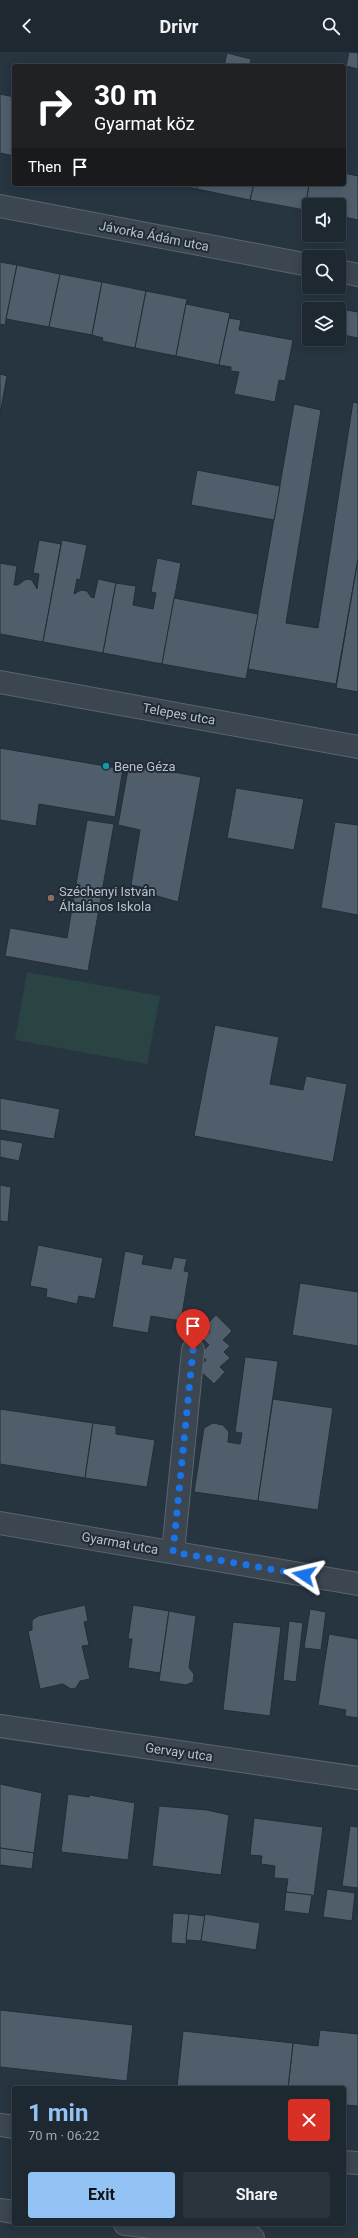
<!DOCTYPE html>
<meta charset="utf-8">
<style>
body{margin:0;font-family:Roboto,sans-serif;background:#2a343d;color:#f1f3f6;height:100vh;display:flex;flex-direction:column;font-size:15px;white-space:nowrap}
*{box-sizing:border-box;margin:0}
p{font-size:13px;color:#a0a6ab}
.icon{flex:none;width:22px;height:22px;fill:none;stroke:currentColor;stroke-width:2;stroke-linecap:round;stroke-linejoin:round}
.map{position:relative;flex:1;overflow:hidden}
.side{position:absolute;left:12px;top:2034px;width:334px;height:140px;display:flex;flex-direction:column;background:#1d2831;border-radius:4px;box-shadow:0 2px 10px #0003,0 0 0 1px #3b444d}
.side>*{flex:none}
.top-card{position:absolute;left:12px;top:12px;width:334px;height:122px;border-radius:4px;box-shadow:0 2px 10px #0003,0 0 0 1px #3b444d;background:#202124;color:#fff;overflow:hidden}
.buttons{position:absolute;left:302px;top:146px;display:grid;gap:8px}
.buttons a{display:grid;place-items:center;width:44px;height:44px;border-radius:4px;background:#1d2831;box-shadow:0 2px 10px #0003,0 0 0 1px #3b444d;font-size:20px}
.pin{position:absolute;display:grid;place-items:center;width:34px;height:34px;color:#fff;margin:-41px -17px;border-radius:50% 50% 50% 0;rotate:-45deg;box-shadow:0 0 4px #0007}
.pin .icon{rotate:45deg}
.me{position:absolute;width:44px;margin:-22px;rotate:280deg;stroke-linejoin:round;filter:drop-shadow(0 0 3px #0008)}
.turn{display:flex;align-items:center;gap:14px;height:84px;padding:0 16px;font-size:18px}
.turn .icon{width:52px;height:52px;stroke-width:2.5}
.turn b{display:block;font-size:28px;line-height:34px}
.then{display:flex;align-items:center;height:38px;padding:0 16px;background:#0003;gap:8px;font-size:15px}
.round{display:grid;place-items:center;flex:none;width:42px;height:42px;border-radius:4px;background:#2a343d}
.overview{display:flex;align-items:center;justify-content:space-between;height:68px;padding:0 16px}
h1{font-size:24px;font-weight:700;line-height:30px;color:#93c3f5}
.action{display:flex;gap:8px;margin-top:auto;padding:8px 16px}
.action a{flex:1;height:46px;border-radius:4px;background:#93c3f5;color:#111;font-size:16px;font-weight:700;line-height:46px;text-align:center}
.action a+a{background:#2a343d;color:#f1f3f6}
header{display:flex;justify-content:space-between;align-items:center;height:52px;padding:0 16px;background:#1d2831;font-size:18px;font-weight:700}
.map>svg:first-child{display:block}
.green{fill:#2a4343}
.building{fill:#505e6b;stroke:#222d38}
.lines{fill:none;stroke-linecap:round;stroke-linejoin:round}
.minor-casing{stroke:#59646e;stroke-width:24}
.tertiary-casing{stroke:#59646e;stroke-width:24}
.minor{stroke:#3b4651;stroke-width:22}
.tertiary{stroke:#3b4651;stroke-width:22}
.route{stroke:#1a73e8;stroke-width:7;stroke-dasharray:0 12.6}
.culture-dot{fill:#0f9aa8;stroke:#202b36;stroke-width:1.5}
.education-dot{fill:#8d6e63;stroke:#202b36;stroke-width:1.5}
.labels{text-anchor:middle;dominant-baseline:central;stroke-width:4;stroke-linejoin:round;paint-order:stroke}
.street-label{font-size:13px;fill:#b8c1cb;stroke:#202b36}
.poi-label{font-size:13px;fill:#b8c1cb;stroke:#202b36;text-anchor:start}
</style>
<header><svg class="icon" aria-label="back" viewBox="0 0 24 24"><path d="M15 5l-7 7 7 7"/></svg>Drivr<svg class="icon" aria-label="search" viewBox="0 0 24 24"><circle cx="10" cy="10" r="6"/><path d="M15 15l6 6"/></svg></header>
<div class="map">
<svg width="358" height="2186" viewBox="0 0 358 2186">
<rect width="100%" height="100%" fill="#273541"/>
<!-- green -->
<polygon class="green" points="27,920 160,944 147,1012 15,988"/>
<!-- building -->
<g class="building">
<polygon points="349,0 358,1 358,17 346,14"/>
<polygon points="227,1 251,7 250,14 224,14"/>
<polygon points="0,42 14,45 14,104 0,101"/>
<polygon points="344,121 358,124 358,168 339,164 339,153 309,153 309,159 305,158 309,132 344,132"/>
<polygon points="174,132 198,132 197,137"/>
<polygon points="198,132 254,132 250,148 197,137"/>
<polygon points="254,132 309,132 305,158 250,148"/>
<polygon points="0,210 17,213 5,273 0,272"/>
<polygon points="17,213 60,222 49,275 6,267"/>
<polygon points="60,222 102,230 92,283 49,275"/>
<polygon points="102,230 146,239 135,296 102,289 103,286 92,283"/>
<polygon points="146,239 187,247 176,304 135,296"/>
<polygon points="186,252 230,261 219,313 176,304"/>
<polygon points="341,257 358,260 358,286 339,282"/>
<polygon points="229,266 241,268 239,278 293,288 285,329 279,328 275,350 234,342 239,320 231,319 231,315 219,313"/>
<polygon points="0,322 7,324 0,362"/>
<polygon points="353,350 358,351 358,507 336,632 248,617 294,352 321,358 286,571 318,576"/>
<polygon points="197,418 280,434 274,468 191,453"/>
<polygon points="39,488 61,492 43,590 0,582 0,511 17,514 14,533 18,533 26,527 32,528 37,537 39,522 33,521"/>
<polygon points="62,488 87,493 80,528 77,527 74,542 81,538 87,539 91,545 94,546 98,527 116,531 103,601 43,590"/>
<polygon points="157,506 181,511 162,612 103,601 116,531 136,534 133,553 153,557 156,541 151,540"/>
<polygon points="358,507 358,640 336,636"/>
<polygon points="174,546 258,562 246,627 162,612"/>
<polygon points="0,696 123,717 115,765 39,752 36,774 0,768"/>
<polygon points="129,712 201,725 178,850 150,842 150,837 131,833 140,778 118,773"/>
<polygon points="236,736 304,747 294,798 227,786"/>
<polygon points="87,768 114,772 88,919 5,904 10,876 67,886"/>
<polygon points="335,770 358,773 358,863 321,856"/>
<polygon points="215,973 279,985 270,1032 303,1038 306,1024 347,1032 333,1110 194,1084"/>
<polygon points="0,1046 60,1057 54,1087 0,1078"/>
<polygon points="0,1087 23,1091 19,1109 0,1105"/>
<polygon points="0,1133 11,1135 8,1170 0,1169"/>
<polygon points="38,1193 103,1206 95,1247 79,1244 77,1252 46,1245 47,1237 30,1234"/>
<polygon points="125,1199 144,1203 142,1212 171,1217 174,1205 187,1207 184,1219 189,1220 181,1269 151,1264 148,1281 112,1275"/>
<polygon points="300,1231 358,1240 358,1294 292,1283"/>
<polygon points="216,1263 232,1279 223,1288 230,1294 224,1300 230,1306 220,1315 225,1320 214,1332 198,1317 206,1308 200,1302 209,1293 203,1287 210,1279 205,1274"/>
<polygon points="245,1305 278,1309 258,1449 194,1440 204,1376 213,1371 223,1373 229,1380 228,1390 240,1392 242,1381 235,1380"/>
<polygon points="273,1347 333,1356 318,1458 258,1449"/>
<polygon points="0,1357 93,1371 85,1426 0,1412"/>
<polygon points="93,1371 116,1374 116,1382 155,1388 147,1435 85,1426"/>
<polygon points="85,1553 88,1569 84,1570 89,1593 82,1594 90,1627 80,1629 76,1636 71,1637 63,1632 40,1637 28,1579 32,1578 32,1568 38,1564"/>
<polygon points="133,1553 169,1559 160,1621 128,1616 132,1587 128,1587"/>
<polygon points="310,1557 326,1560 321,1598 304,1596"/>
<polygon points="169,1559 196,1564 189,1616 194,1622 193,1630 186,1633 159,1629"/>
<polygon points="289,1569 303,1571 296,1630 283,1628"/>
<polygon points="233,1570 281,1575 270,1664 223,1658"/>
<polygon points="329,1582 358,1587 358,1666 345,1664 346,1658 318,1653"/>
<polygon points="0,1732 42,1741 34,1801 0,1796"/>
<polygon points="68,1742 89,1745 90,1743 135,1751 128,1808 61,1800"/>
<polygon points="159,1754 207,1758 229,1763 221,1823 152,1814"/>
<polygon points="254,1766 323,1775 314,1844 286,1840 288,1827 274,1826 275,1814 261,1812 262,1804 250,1803"/>
<polygon points="350,1774 358,1775 358,1836 342,1834"/>
<polygon points="0,1796 34,1801 32,1817 0,1813"/>
<polygon points="327,1837 355,1841 352,1869 323,1865"/>
<polygon points="286,1840 312,1843 309,1862 284,1859"/>
<polygon points="173,1861 189,1862 186,1892 171,1891"/>
<polygon points="189,1862 205,1864 201,1889 186,1888"/>
<polygon points="205,1862 260,1871 256,1898 201,1889"/>
<polygon points="0,1958 133,1973 127,2029 0,2015"/>
<polygon points="320,1978 358,1982 358,2054 344,2053 344,2036 288,2036 293,1991 318,1994"/>
<polygon points="183,1979 293,1991 288,2036 177,2035"/>
</g>
<g class="lines">
<defs>
<g id="minor">
<polyline points="0,154 309,213"/>
<polyline points="339,219 358,223"/>
<polyline points="0,1471 358,1532"/>
<polyline points="173,1500 193,1298"/>
<polyline points="0,1674 358,1726"/>
<polyline points="0,2073 14,2075"/>
<polyline points="344,2110 358,2111"/>
<polyline points="0,2158 14,2160"/>
<polyline points="125,2172 253,2186"/>
</g>
<polyline id="tertiary" points="0,630 358,695"/>
</defs>
<!-- minor casing -->
<use href="#minor" class="minor-casing"/>
<!-- tertiary casing -->
<use href="#tertiary" class="tertiary-casing"/>
<!-- minor -->
<use href="#minor" class="minor"/>
<!-- tertiary -->
<use href="#tertiary" class="tertiary"/>
</g>
<g class="lines">
<!-- route -->
<polyline class="route" points="193,1298 173,1500 304,1523"/>
</g>
<!-- markers -->
<circle class="culture-dot" cx="106" cy="714" r="4"/>
<circle class="education-dot" cx="51" cy="846" r="4"/>
<g class="labels">
<!-- street labels -->
<g class="street-label">
<text transform="translate(154 184) rotate(11)">Jávorka Ádám utca</text>
<text transform="translate(179 662) rotate(10)">Telepes utca</text>
<text transform="translate(120 1491) rotate(10)">Gyarmat utca</text>
<text transform="translate(179 1700) rotate(8)">Gervay utca</text>
</g>
<!-- poi labels -->
<g class="poi-label">
<text x="114" y="714">Bene Géza</text>
<text x="59" y="839">Széchenyi István<tspan x="59" dy="15">Általános Iskola</tspan></text>
</g>
</g>
</svg>
<div class="buttons">
<a><svg class="icon" aria-label="sound" viewBox="0 0 24 24"><path d="M4 9h4l5-4v14l-5-4H4zM17 9q2 3 0 6"/></svg></a>
<a><svg class="icon" aria-label="search" viewBox="0 0 24 24"><circle cx="10" cy="10" r="6"/><path d="M15 15l6 6"/></svg></a>
<a><svg class="icon" aria-label="layers" viewBox="0 0 24 24"><path d="M12 4l9 5-9 5-9-5zM3 14l9 5 9-5"/></svg></a>
</div>
<div class="pin" style="left:193px;top:1298px;background:#d93025"><svg class="icon" aria-label="arrive" viewBox="0 0 24 24"><path d="M6 21V4h12l-3 4 3 4H6"/></svg></div>
<svg class="me" style="left:304px;top:1523px" viewBox="-20 -20 40 40"><path d="M0-17L14 15 0 8-14 15z" fill="#1a73e8" stroke="#fff" stroke-width="4"/></svg>
<div class="top-card">
<div class="turn"><svg class="icon" aria-label="right" viewBox="0 0 24 24"><path d="M7 20v-9h11M14 6l5 5-5 5"/></svg><div><b>30 m</b>Gyarmat köz</div></div>
<div class="then">Then<svg class="icon" aria-label="arrive" viewBox="0 0 24 24"><path d="M6 21V4h12l-3 4 3 4H6"/></svg></div>
</div>
<section class="side">
<div class="overview"><div><h1>1 min</h1><p>70 m · 06:22</p></div><a class="round" style="background:#d93025;color:#fff"><svg class="icon" aria-label="close" viewBox="0 0 24 24"><path d="M6 6l12 12M18 6L6 18"/></svg></a></div>
<div class="action"><a>Exit</a><a>Share</a></div>
</section>
</div>
